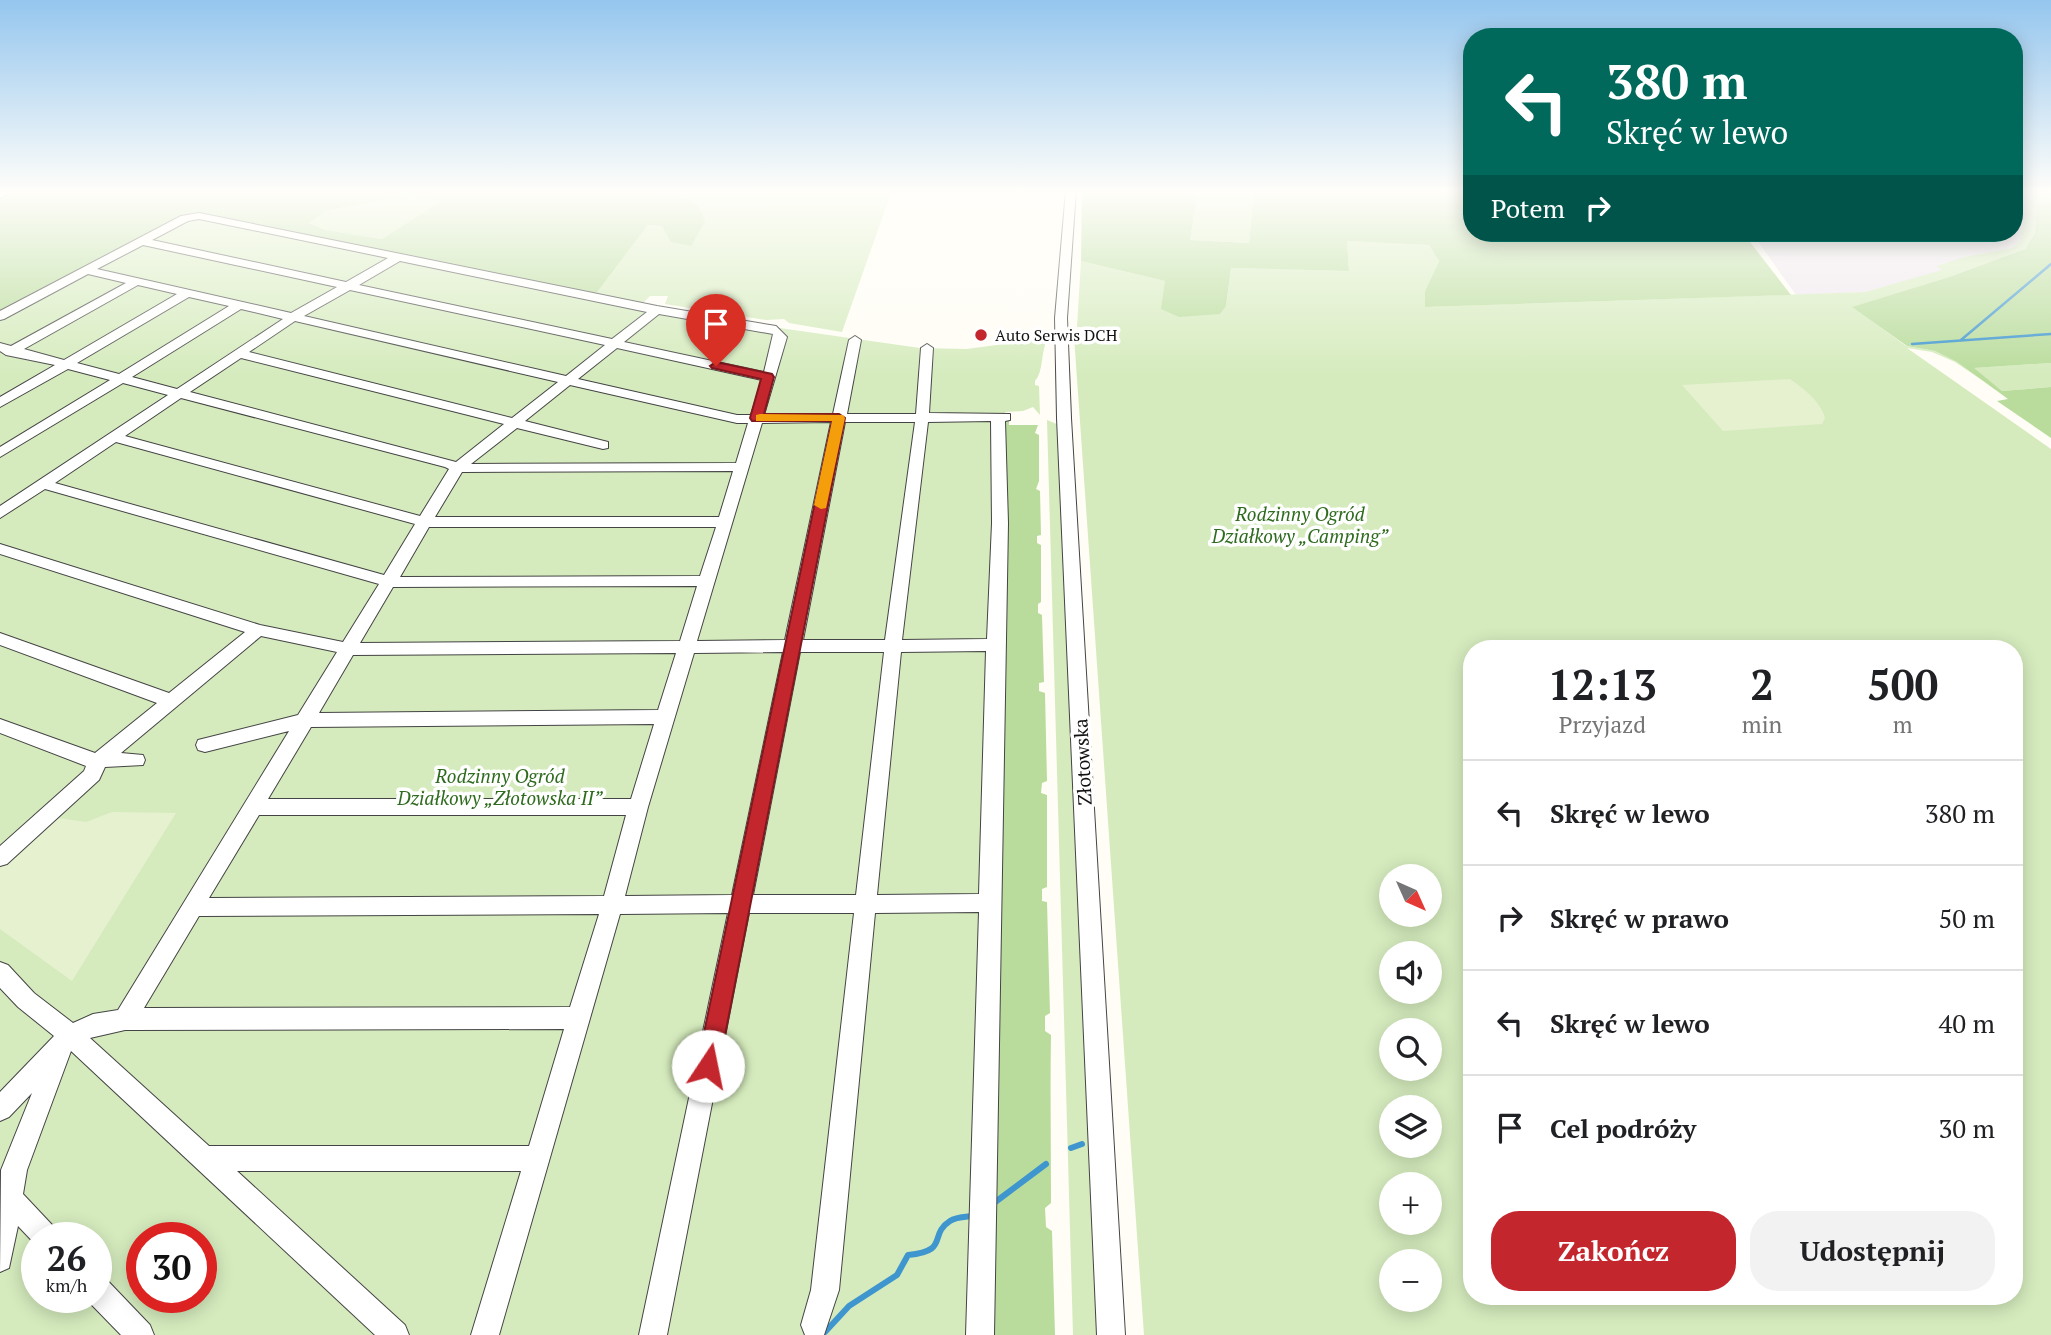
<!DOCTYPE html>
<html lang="pl">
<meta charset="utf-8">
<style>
body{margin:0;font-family:"PT Serif",serif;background:#f2f2f2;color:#202124;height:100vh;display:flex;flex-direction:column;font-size:26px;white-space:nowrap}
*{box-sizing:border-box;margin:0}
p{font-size:23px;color:#757577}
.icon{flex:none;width:38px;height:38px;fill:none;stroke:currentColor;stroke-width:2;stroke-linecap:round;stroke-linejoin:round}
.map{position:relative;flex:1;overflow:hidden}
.details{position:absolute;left:1463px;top:640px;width:560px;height:665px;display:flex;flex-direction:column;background:#fff;border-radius:28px;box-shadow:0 4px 18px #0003}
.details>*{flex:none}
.hud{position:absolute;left:1463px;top:28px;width:560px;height:214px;border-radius:28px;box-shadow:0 4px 18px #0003;background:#00695c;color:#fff;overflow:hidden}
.needle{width:46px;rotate:135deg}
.tools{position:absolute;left:1379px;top:864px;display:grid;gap:14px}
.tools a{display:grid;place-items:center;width:63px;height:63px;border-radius:50%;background:#fff;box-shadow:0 4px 18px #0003;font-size:35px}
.speed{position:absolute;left:21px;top:1222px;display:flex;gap:14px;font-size:35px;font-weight:700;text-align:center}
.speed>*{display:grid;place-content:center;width:91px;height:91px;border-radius:50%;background:#fff;box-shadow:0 4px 18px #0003;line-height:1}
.speed small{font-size:18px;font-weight:400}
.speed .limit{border:10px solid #d22;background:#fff;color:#111}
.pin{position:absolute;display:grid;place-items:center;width:60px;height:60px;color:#fff;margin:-72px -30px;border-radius:50% 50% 50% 0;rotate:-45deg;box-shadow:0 0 7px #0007}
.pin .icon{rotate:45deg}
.me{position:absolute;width:77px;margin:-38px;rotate:11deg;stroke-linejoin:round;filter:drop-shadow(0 0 5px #0008)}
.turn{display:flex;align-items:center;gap:24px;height:147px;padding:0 28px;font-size:32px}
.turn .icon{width:91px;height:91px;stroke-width:2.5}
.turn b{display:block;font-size:49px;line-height:60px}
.then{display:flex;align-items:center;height:66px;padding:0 28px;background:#0003;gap:14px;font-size:26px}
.eta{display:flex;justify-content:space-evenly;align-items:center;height:119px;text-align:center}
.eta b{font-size:42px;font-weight:700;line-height:49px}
.button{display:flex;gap:14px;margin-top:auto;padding:14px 28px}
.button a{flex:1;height:80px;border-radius:28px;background:#c4262e;color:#fff;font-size:28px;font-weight:700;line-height:80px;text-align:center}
.button a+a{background:#f2f2f2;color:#202124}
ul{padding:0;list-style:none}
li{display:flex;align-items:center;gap:21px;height:105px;padding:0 28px;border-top:2px solid #e0e0e0}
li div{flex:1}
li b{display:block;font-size:26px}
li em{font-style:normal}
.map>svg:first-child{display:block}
.industrial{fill:#eee6ef}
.green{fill:#d5ebbd;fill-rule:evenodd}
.forest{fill:#b9dc9c;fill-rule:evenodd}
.pitch{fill:#e6f2cf}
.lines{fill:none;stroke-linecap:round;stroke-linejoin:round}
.stream-far1{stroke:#3f96cf;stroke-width:2.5}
.stream{stroke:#3f96cf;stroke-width:6}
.minor-casing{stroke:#444;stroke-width:2}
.minor{fill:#fff;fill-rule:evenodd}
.route{fill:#c4262e;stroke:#7f191e;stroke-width:2}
.slow{fill:#f59e0b}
.poi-dot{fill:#c4262e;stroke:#fff;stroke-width:2.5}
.labels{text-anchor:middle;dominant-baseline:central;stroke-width:7;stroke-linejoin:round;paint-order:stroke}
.far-poi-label{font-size:16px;fill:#111;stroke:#fff;text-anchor:start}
.park-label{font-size:19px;font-style:italic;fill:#2f6b1f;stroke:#fff}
.street-label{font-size:19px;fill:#111;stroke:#fff}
</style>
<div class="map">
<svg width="2051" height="1335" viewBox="0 0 2051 1335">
<rect width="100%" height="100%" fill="#fffdf5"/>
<!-- industrial -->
<polygon class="industrial" points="2014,190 2038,190 2029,200 2019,242 2012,248 1964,257 1944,270 1865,292 1796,295 1752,233 2014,233"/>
<!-- green -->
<g class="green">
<path d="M 665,190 L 892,190 L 842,332 L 789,323 L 784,319 L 766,320 L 665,304 L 668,296 L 650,296 L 642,304 L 759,325 L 920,348 L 967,349 L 1048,338 C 1040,353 1044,371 1035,381 L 1035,385 L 1039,386 L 1040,415 L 1033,407 L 1023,411 L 1005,412 L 992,1335 L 0,1335 L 0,314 L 193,212 L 595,295 L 648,225 L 662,226 L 688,198 L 659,197 ZM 37,1237 L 96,1237 L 96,1297 L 37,1297 ZM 142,1237 L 201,1237 L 201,1297 L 142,1297 Z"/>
<polygon points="1183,190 1254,190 1249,243 1190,240 1197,196"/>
<path d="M 2038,190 L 2051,190 L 2051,202 L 2037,203 L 2035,233 L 2025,249 L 1949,277 L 1853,307 L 1906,346 L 1935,351 L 1957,362 L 1985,382 L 1955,362 L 1932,352 L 1907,348 L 2051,449 L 2051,1335 L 1144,1335 L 1074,336 L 1096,335 L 1095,327 L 1077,327 L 1081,261 L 1165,281 L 1226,306 L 1231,268 L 1349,271 L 1347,241 L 1429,245 L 1439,261 L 1425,291 L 1426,307 L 1865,292 L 1942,270 L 1937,266 L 1964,257 L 2012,248 L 2019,242 L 2029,200 ZM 1472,649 L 2014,649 L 2014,1297 L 1472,1297 ZM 1391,877 L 1430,877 L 1430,915 L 1391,915 ZM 1391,954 L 1430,954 L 1430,992 L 1391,992 ZM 1391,1031 L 1430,1031 L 1430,1069 L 1391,1069 ZM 1391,1108 L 1430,1108 L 1430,1146 L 1391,1146 ZM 1391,1185 L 1430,1185 L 1430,1223 L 1391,1223 ZM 1391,1262 L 1430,1262 L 1430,1300 L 1391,1300 Z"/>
<polygon points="410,196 441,202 382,239 325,230 309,223 328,210"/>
<polygon points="2051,363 2051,387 2002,391 1973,368"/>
<polygon points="1047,420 1059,425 1100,1335 1073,1335"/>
</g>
<!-- forest -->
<g class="forest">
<path d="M 0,190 L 5,190 L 0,193 L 20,190 L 665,190 L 659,197 C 686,198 696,194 705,222 L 691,246 L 671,242 L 662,226 L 648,225 L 595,295 L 193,212 L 0,314 ZM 410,196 L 440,202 L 382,239 L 325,230 L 309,223 L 328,210 Z"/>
<polygon points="1082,190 1183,190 1197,196 1190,240 1249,243 1254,190 1472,190 1472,233 1743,233 1791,295 1425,307 1425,291 1439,261 1429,245 1347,241 1349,271 1231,268 1226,306 1220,314 1179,317 1161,309 1165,281 1081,261"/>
<polygon points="2051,202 2051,363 1974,368 2002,391 2051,387 2051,438 1997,401 2008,399 1957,362 1935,351 1907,346 1852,307 1949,277 2025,249 2035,233 2037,203"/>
<path d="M 1005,420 L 1009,420 L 1009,425 L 1038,425 L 1035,433 L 1039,435 L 1039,481 L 1036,489 L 1040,491 L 1041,535 L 1037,536 L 1037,543 L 1041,545 L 1041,602 L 1038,604 L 1038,613 L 1042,615 L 1044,682 L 1039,683 L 1039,691 L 1045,693 L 1047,781 L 1042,783 L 1041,793 L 1047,795 L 1047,887 L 1042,889 L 1042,901 L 1047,902 L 1050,1013 L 1045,1016 L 1045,1031 L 1051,1035 C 1050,1091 1051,1147 1051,1203 L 1045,1208 L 1046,1227 L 1052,1231 L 1055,1335 L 992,1335 Z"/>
</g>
<!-- pitch -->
<g class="pitch">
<path d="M 1790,379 C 1804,389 1820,401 1825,418 L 1822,424 L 1723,431 L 1682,385 Z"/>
<polygon points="112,812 176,813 72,981 0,929 0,866 58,818 86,822"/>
</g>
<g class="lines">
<!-- stream-far1 -->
<g class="stream-far1">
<polyline points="1961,340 2051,264"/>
<polyline points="1912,344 2051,334"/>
</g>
<!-- stream -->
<g class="stream">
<polyline points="1071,1148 1082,1144"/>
<polyline points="994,1203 1046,1164"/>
<path d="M 825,1332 L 849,1306 L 897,1275 L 908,1255 C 950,1251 928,1235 950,1221 C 956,1217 966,1217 973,1216"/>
</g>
<defs>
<g id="minor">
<polygon points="14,190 0,198 0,191"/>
<polygon points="1066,190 1076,190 1067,318 1071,418 1125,1335 1097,1335 1057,418 1055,318"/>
<path d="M 199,213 L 657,306 L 776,326 L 787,337 L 764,415 L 833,414 L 849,340 L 855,336 L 861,340 L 847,414 L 916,414 L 921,348 L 927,344 L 933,348 L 929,413 L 1010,414 L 1010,420 L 1005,421 L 1008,523 L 994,1335 L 966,1335 L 979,912 L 875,913 L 839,1290 L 824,1335 L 805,1335 L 801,1325 L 811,1290 L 854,913 L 749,913 L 667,1335 L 639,1335 L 728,913 L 620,914 L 499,1335 L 471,1335 L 521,1171 L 237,1171 L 405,1325 L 409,1335 L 375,1335 L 71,1051 L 27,1170 L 23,1194 L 55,1228 L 59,1237 L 37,1237 L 37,1246 L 18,1226 L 9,1268 L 0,1272 L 1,1170 L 32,1093 L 9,1117 L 0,1121 L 0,1092 L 54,1036 L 18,1007 L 0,988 L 0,962 L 8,965 L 34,993 L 73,1023 L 93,1014 L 118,1010 L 289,731 L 205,752 L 198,750 L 196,745 L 198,740 L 298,715 L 337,652 L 261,636 L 121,753 L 143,755 L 145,760 L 143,765 L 105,767 L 99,780 L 7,864 L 0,866 L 0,846 L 84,771 L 86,766 L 0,733 L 0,719 L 95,753 L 157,703 L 0,645 L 0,633 L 169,693 L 245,632 L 0,554 L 0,544 L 260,625 L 343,642 L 379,584 L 45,489 L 0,518 L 0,506 L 168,395 L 123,383 L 0,457 L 0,447 L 110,380 L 68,369 L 0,407 L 0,397 L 55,365 L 6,355 L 0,351 L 0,343 L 11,346 L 126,283 L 88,274 L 4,319 L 0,320 L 0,311 L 181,216 ZM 199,219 L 388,258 L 346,282 L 152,240 L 188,221 ZM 143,245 L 337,287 L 291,313 L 97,269 ZM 400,261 L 647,312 L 612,339 L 359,285 ZM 138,285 L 177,294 L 64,360 L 24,349 ZM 350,290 L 605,345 L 566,376 L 304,316 ZM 189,297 L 229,306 L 119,374 L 77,363 ZM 241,309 L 283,319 L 177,389 L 132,377 ZM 659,314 L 773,334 L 764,372 L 624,342 ZM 295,321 L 558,382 L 512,418 L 249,352 ZM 617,348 L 762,380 L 751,415 L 737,415 L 578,379 ZM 241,358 L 504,424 L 456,462 L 190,392 ZM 570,385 L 737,423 L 748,423 L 736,463 L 471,464 L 517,428 L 603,449 L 608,448 L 608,442 L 525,421 ZM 181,398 L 445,467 L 449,469 L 420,516 L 125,436 ZM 991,421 L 992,523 L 987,639 L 902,640 L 928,422 ZM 831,422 L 785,640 L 697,641 L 762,423 ZM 845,422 L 915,422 L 885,640 L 803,640 ZM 116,442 L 415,524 L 384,575 L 55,483 ZM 733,471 L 719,517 L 435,517 L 462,472 ZM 429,527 L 716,527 L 700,576 L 400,577 ZM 697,586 L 680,641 L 360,643 L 393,587 ZM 986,651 L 979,894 L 877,895 L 901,652 ZM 783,652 L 732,895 L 625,896 L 648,807 L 694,653 ZM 800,652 L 884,652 L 856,895 L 753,895 ZM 676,653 L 658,710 L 319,713 L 353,655 ZM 654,724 L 631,799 L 268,799 L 311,727 ZM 259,815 L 626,815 L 604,896 L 209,898 ZM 599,914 L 570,1007 L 144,1008 L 199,916 ZM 564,1029 L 529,1146 L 209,1146 L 90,1038 L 125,1030 Z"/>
<polygon points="96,1276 106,1279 150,1325 154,1335 121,1335 86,1299 96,1297"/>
</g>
</defs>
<!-- minor casing -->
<use href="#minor" class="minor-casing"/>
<!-- minor -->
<use href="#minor" class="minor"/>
</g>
<!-- sky -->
<linearGradient id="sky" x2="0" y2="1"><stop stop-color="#95c6ee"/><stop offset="0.51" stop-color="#fffefa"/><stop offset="1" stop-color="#fffefa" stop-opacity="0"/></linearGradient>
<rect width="2051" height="376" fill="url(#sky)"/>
<!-- route -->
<polygon class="route" points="716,362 772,374 774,377 764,414 839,414 845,418 719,1066 715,1073 708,1076 700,1073 697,1066 832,421 752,421 750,418 761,379 712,368 710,366"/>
<!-- slow -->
<polygon class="slow" points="760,414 843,415 845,418 826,508 821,509 814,505 832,421 756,421 756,415"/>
<!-- markers -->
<circle class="poi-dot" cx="981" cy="335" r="7"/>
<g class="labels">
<!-- far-poi labels -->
<g class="far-poi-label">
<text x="995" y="335">Auto Serwis DCH</text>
</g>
<!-- park labels -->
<g class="park-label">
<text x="1300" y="513">Rodzinny Ogród<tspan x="1300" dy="22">Działkowy „Camping”</tspan></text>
<text x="500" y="775">Rodzinny Ogród<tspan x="500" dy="22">Działkowy „Złotowska II”</tspan></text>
</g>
<!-- street labels -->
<g class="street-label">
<text transform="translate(1082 762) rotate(-93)">Złotowska</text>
</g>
</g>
</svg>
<div class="tools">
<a><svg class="needle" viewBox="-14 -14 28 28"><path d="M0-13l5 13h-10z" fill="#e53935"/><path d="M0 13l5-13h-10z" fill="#757577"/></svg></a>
<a><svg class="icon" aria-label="sound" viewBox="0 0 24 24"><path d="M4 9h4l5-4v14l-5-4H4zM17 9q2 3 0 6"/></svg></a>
<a><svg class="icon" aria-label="search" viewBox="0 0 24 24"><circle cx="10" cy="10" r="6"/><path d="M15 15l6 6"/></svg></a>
<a><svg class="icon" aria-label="layers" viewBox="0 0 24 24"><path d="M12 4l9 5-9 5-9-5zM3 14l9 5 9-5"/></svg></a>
<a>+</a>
<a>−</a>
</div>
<div class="speed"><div>26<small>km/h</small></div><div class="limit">30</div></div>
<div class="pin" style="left:716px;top:366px;background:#d93025"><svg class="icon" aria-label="arrive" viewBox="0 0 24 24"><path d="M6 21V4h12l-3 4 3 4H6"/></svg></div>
<svg class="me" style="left:708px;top:1066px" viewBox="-20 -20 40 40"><circle r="19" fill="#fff"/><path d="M0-13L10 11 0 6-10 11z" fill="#c4262e"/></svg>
<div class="hud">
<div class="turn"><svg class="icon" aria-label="left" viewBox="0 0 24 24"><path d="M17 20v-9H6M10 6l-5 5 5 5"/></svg><div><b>380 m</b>Skręć w lewo</div></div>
<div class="then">Potem<svg class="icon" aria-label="right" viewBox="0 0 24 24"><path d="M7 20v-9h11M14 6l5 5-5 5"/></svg></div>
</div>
<section class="details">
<div class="eta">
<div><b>12:13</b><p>Przyjazd</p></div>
<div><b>2</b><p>min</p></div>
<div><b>500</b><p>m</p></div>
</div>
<ul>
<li><svg class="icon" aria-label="left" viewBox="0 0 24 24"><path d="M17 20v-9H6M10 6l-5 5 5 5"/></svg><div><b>Skręć w lewo</b></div><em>380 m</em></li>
<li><svg class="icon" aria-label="right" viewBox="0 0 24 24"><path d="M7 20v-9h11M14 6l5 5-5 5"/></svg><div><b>Skręć w prawo</b></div><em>50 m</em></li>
<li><svg class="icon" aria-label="left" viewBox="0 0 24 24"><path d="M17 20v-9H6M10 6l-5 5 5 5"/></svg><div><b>Skręć w lewo</b></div><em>40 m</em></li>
<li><svg class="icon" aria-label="arrive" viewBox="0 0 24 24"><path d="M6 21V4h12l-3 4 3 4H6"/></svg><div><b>Cel podróży</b></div><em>30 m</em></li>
</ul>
<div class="button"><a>Zakończ</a><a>Udostępnij</a></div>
</section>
</div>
